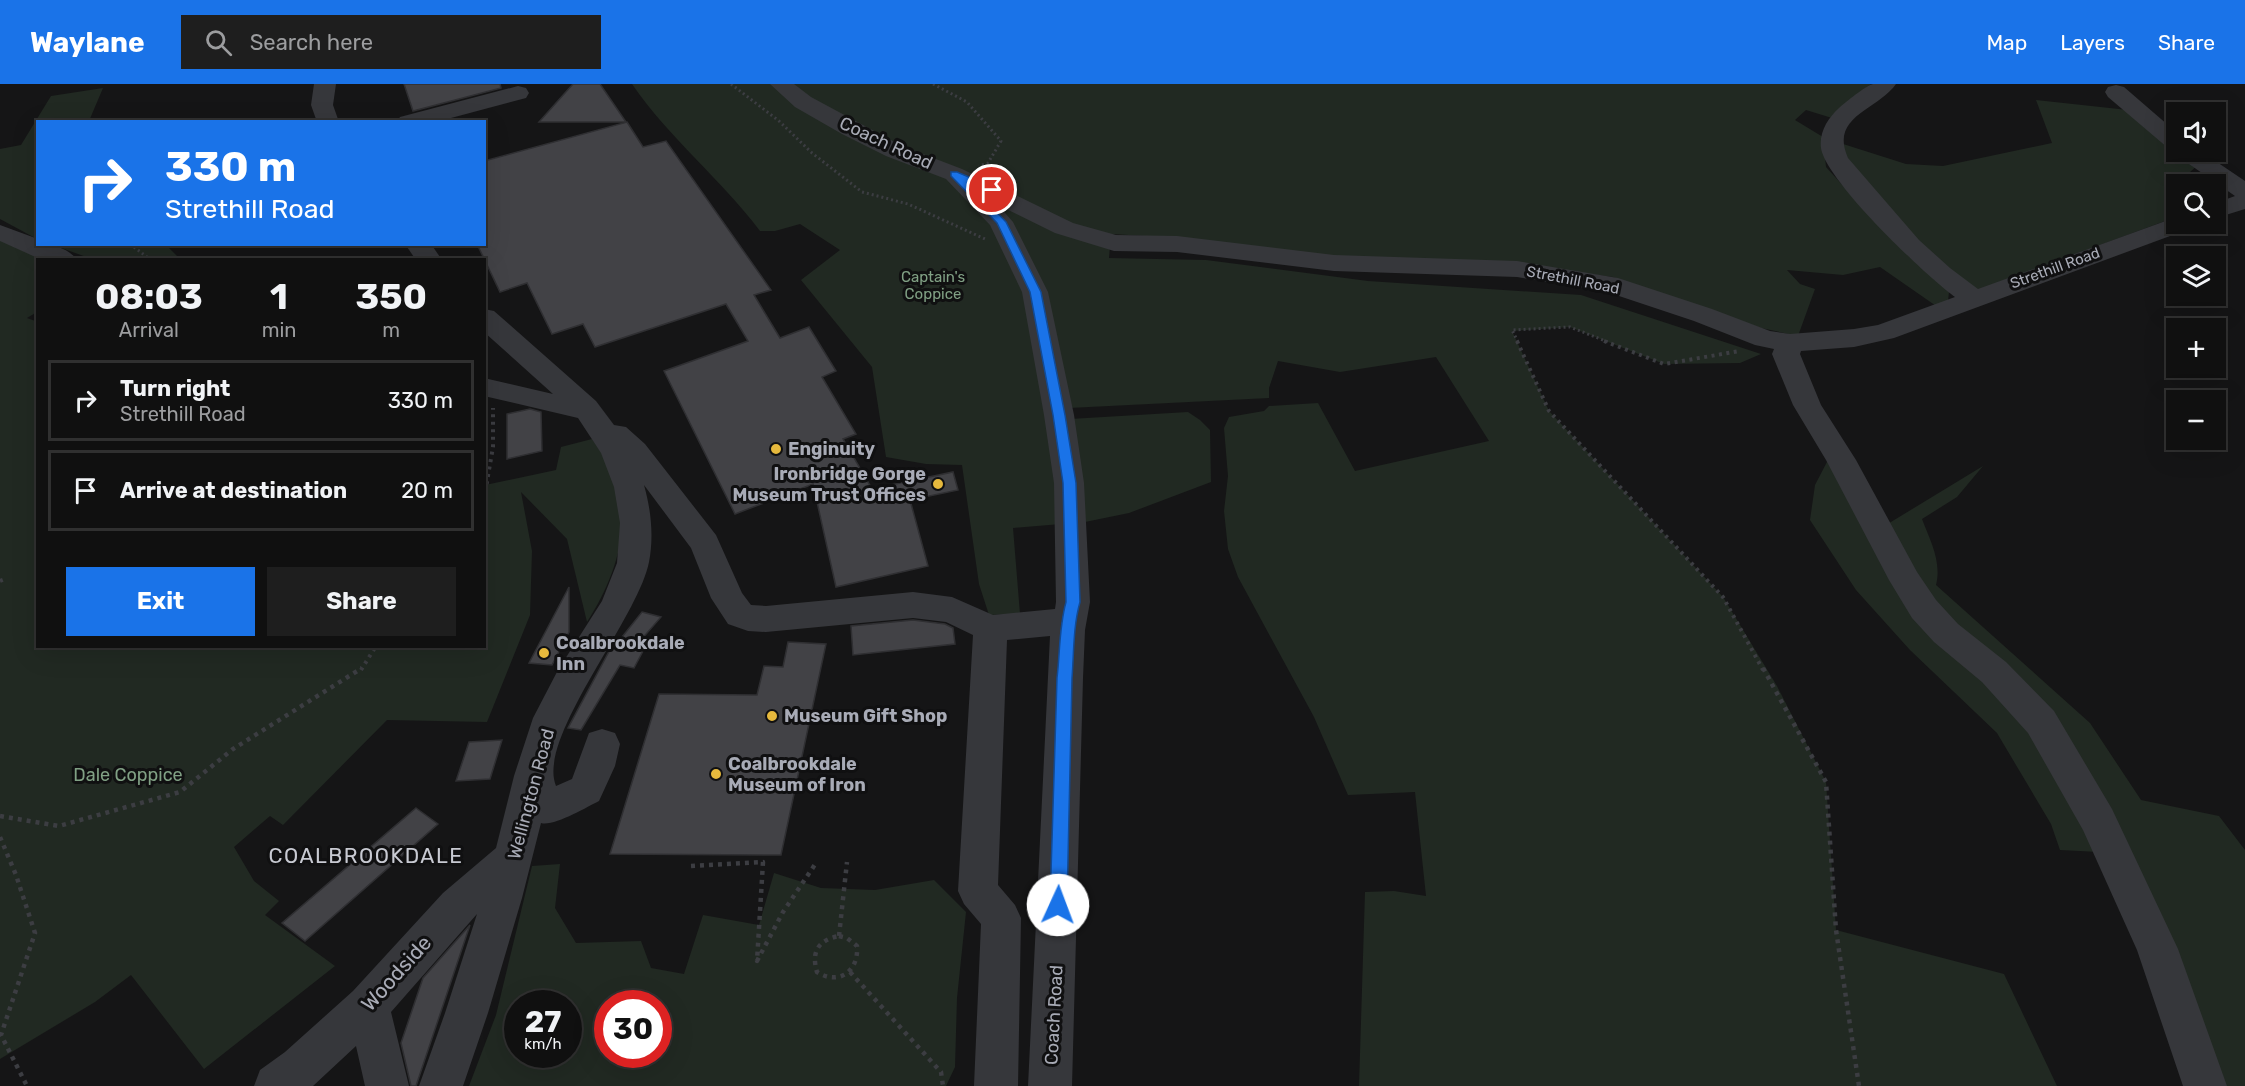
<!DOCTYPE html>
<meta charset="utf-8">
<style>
body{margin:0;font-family:Rubik,sans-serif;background:#1e1e1e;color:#f1f3f6;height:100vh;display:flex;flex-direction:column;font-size:22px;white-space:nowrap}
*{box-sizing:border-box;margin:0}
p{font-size:20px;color:#9c9d9f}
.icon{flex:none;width:33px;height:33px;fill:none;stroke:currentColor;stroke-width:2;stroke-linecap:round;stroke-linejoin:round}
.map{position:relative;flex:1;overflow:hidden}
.sheet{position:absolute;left:36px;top:174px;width:450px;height:390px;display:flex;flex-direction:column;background:#101010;border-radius:0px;box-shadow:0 6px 24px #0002,0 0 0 2px #303030}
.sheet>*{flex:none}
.guide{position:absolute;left:36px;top:36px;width:450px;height:126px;border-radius:0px;box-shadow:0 6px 24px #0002,0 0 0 2px #303030;background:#1a73e8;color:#fff;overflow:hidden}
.tools{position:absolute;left:2166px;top:18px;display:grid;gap:12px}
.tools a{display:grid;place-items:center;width:60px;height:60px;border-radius:0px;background:#101010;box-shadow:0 6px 24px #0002,0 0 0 2px #303030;font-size:30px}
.speed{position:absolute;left:504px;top:906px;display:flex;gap:12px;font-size:30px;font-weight:700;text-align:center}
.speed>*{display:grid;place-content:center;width:78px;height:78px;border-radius:50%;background:#101010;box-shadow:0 6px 24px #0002,0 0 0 2px #303030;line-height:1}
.speed small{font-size:15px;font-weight:400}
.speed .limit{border:9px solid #d22;background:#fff;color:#111}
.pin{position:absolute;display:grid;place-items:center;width:51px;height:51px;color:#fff;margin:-26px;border:3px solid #fff;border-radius:50%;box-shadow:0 2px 6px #0007}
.me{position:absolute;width:66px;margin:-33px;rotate:2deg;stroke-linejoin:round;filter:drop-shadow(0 0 4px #0008)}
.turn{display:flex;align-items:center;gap:21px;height:126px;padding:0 30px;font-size:27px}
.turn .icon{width:78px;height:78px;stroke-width:2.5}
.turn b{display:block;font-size:42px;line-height:51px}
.eta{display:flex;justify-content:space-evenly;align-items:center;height:102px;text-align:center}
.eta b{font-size:36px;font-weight:700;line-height:42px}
.button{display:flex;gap:12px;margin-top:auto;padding:12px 30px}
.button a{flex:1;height:69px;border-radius:0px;background:#1a73e8;color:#fff;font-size:24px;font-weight:700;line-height:69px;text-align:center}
.button a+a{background:#1e1e1e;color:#f1f3f6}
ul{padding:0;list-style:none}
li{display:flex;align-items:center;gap:18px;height:81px;margin:0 12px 9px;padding:0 18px;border:3px solid #303030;border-radius:0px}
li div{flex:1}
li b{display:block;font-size:22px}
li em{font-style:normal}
header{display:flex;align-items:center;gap:36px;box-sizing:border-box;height:84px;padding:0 30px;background:#1a73e8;color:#fff}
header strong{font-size:28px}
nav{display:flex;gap:33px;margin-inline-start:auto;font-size:21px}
.search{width:420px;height:54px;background:#1e1e1e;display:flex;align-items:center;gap:15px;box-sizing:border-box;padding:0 21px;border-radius:0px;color:#9c9d9f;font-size:22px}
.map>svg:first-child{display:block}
.green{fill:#212922;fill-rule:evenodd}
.building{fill:#424246;stroke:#2f2f32;stroke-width:1.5}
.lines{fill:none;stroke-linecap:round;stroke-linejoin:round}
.path-far2{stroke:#3c3d42;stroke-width:3;stroke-dasharray:2 3;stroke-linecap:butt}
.path-far1{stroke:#3c3d42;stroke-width:4;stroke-dasharray:3 4.5;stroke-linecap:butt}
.path{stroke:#3c3d42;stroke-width:4.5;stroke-dasharray:4 5;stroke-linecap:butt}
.minor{fill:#36373b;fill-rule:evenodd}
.route{fill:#1a73e8;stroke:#114b97;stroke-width:1.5}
.poi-dot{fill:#e6b93d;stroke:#101011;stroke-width:2}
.labels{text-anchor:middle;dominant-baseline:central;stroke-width:6;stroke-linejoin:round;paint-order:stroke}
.far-street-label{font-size:15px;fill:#a8abb6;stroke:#101011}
.far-park-label{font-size:15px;fill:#80a084;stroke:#101011}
.street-label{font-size:18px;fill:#a8abb6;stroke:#101011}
.poi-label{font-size:18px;font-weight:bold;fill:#a8abb6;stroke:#101011;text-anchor:start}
.park-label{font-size:18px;fill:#80a084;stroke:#101011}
.quarter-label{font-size:21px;letter-spacing:1.5px;fill:#c8cad2;stroke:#101011}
.near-street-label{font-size:21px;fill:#a8abb6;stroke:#101011}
</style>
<header>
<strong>Waylane</strong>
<div class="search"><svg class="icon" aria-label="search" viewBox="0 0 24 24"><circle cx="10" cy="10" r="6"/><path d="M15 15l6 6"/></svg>Search here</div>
<nav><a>Map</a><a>Layers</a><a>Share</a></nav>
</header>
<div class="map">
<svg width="2245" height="1002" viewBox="0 0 2245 1002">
<rect width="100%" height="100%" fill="#151516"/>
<!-- green -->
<g class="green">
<path d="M 632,0 L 1871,0 L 1832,34 L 1806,26 L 1795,36 L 1823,53 L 1826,83 L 1886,149 L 1949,208 L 1948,217 L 1939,224 L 1880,183 L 1843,191 L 1787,186 L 1800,200 L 1815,205 L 1798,252 L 1761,244 L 1613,193 L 1493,177 L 1314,172 L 1180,154 L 1111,150 L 1109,174 L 1206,176 L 1368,197 L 1581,211 L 1761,270 L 1740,279 L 1664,280 L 1570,243 L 1512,247 L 1549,327 L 1723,513 L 1777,602 L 1826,698 L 1836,846 L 2004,890 L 2057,1002 L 1359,1002 L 1365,808 L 1394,807 L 1426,812 L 1415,708 L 1348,711 L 1314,633 L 1238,493 L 1228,465 L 1224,427 L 1228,392 L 1224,344 L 1229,333 L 1264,327 L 1269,322 L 1318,319 L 1355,387 L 1489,357 L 1436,273 L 1340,288 L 1278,277 L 1269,304 L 1269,314 L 1069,324 L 1070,335 L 1188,328 L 1200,336 L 1210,346 L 1211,398 L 1129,429 L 1085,438 L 1013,444 L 1020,530 L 989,531 L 979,500 L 962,381 L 926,380 L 886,373 L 872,283 L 801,196 L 840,166 L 800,140 L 775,147 L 760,147 C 721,95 669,54 632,0 Z"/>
<polygon points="103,4 89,37 38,38 37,155 0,135 0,65 21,61 51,12"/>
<polygon points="2036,16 2128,26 2176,64 2176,68 2181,68 2198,81 2190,88 2199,100 2176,100 2176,133 1978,206 1954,190 1893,134 1856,91 1840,59 1906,80 1943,82 2052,59"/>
<path d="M 0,156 L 41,175 L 38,176 L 37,228 L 27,234 L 38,238 L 38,562 L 484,562 L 485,401 L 556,386 L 561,363 L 592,355 C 602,369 615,388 619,405 C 630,452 612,499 587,538 L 567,455 L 521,408 L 532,467 L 530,531 L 487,638 L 387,636 L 283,741 L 270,732 L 234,763 L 254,797 L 279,817 L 265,831 L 335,882 L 204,985 L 131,891 L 95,918 L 0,975 Z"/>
<polygon points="53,161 166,161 180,175 92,175"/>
<polygon points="1828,376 2024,630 2099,768 2060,766 2051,740 1997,649 1910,566 1856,506 1810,436 1815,401"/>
<path d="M 1983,382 L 1957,413 L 1922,435 C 1930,456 1942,478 1936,501 L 2090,639 L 2141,716 L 2219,732 L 2245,766 L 2245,1002 L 2225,1002 L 2100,714 L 1922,507 L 1886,441 Z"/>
<path d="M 560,780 L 555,824 L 576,859 L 641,857 L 651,884 L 684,890 L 703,831 L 759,841 L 774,789 L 821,804 L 875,806 L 934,796 L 966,828 L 957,914 L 955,983 L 946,1002 L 469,1002 L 496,931 L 532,782 ZM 518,920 L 568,920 L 568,970 L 518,970 ZM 608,920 L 658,920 L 658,970 L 608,970 Z"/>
</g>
<!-- building -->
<g class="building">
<polygon points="404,0 500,0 501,4 413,27"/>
<polygon points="573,0 600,0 626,38 539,38"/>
<polygon points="627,38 643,63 666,57 771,206 754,211 780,254 809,243 836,287 822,293 856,350 843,355 872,405 953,388 958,406 910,416 928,482 836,503 813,400 735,430 664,287 748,257 726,220 595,263 583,240 552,250 527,199 500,208 477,160 484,160 484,77"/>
<polygon points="530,325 541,328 542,367 507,375 507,330"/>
<polygon points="569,503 569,548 552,581 529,579"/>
<polygon points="642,528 661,533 633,565 643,567 634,584 620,581 581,646 568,644 612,562 614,563"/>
<polygon points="913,536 945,540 953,544 955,560 853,571 851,542"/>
<polygon points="788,558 826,560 781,771 610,770 659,610 757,611 764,582 783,583"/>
<polygon points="502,656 490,695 456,697 469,658"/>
<polygon points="416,724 438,740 305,857 282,839"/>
<polygon points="470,841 416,1002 411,1002 401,959 423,894"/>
</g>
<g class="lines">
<!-- path-far2 -->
<g class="path-far2">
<polyline points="731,0 779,37 812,69 862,108 908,120 985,155"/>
<polyline points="933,0 967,18 1001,57 988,79 979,82"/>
<polyline points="130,160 151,176"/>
<polyline points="1518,258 1512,246 1570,243 1608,258"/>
</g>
<!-- path-far1 -->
<g class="path-far1">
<polyline points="1517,257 1549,327 1723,513 1763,586"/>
<polyline points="1604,257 1664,280 1740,267"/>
<polyline points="484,415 493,363 493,324"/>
<polyline points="0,497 5,495"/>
<polyline points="361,586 376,562"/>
</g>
<!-- path -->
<g class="path">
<polyline points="1763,584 1826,698 1836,846 1859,1002"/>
<polyline points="0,732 59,742 180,708 233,665 362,584"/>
<polyline points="0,753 16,791 35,849 1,951 27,1002"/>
<polyline points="691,782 763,778 757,877 783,828 816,779"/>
<path d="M 839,852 L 847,854 L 857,862 C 859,887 839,902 817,888 C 811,868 818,856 839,852 Z"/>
<polyline points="839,852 847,778"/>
<polyline points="850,888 941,988 943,1002"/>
</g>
<!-- minor -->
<g class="minor">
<polygon points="314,0 336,0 333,21 339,38 317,38 311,21"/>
<path d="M 770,0 L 794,0 L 811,13 L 902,62 L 962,85 L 1073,139 L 1116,151 L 1177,152 L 1334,171 L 1517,177 L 1618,194 L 1712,225 L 1770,247 L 1790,250 L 1854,245 L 1878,241 L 1955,213 C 1926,192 1826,97 1821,64 C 1819,48 1828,34 1839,24 C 1846,18 1865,2 1873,0 C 1879,0 1889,0 1896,0 C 1878,26 1829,32 1848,74 L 1919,156 L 1950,184 L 1978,205 L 2171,135 L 2176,133 L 2176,140 L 2192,140 L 2189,145 L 1894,254 L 1854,263 L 1801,267 L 1800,270 L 1821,321 L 1856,376 L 1917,488 L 1936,516 L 1958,540 L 2006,578 L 2054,627 L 2112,725 L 2178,865 L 2227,1002 L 2183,1002 L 2137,866 L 2083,746 L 2028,649 L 1982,598 L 1934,558 L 1912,534 L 1889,496 L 1826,376 L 1793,321 L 1772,270 L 1774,265 L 1755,261 L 1694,237 L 1604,207 L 1517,193 L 1334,187 L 1177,168 L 1114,167 L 1055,149 L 998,121 L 1013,138 L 1048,208 L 1074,331 L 1084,399 L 1090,518 L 1085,546 L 1083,594 L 1072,1002 L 1028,1002 L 1050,552 L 1007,556 L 998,801 L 1015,821 L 1021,834 L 1018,1002 L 974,1002 L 981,840 L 964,820 L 958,807 L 973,551 L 946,538 L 913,534 L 766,548 L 748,547 L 728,540 L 711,514 L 691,464 L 644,401 C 651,426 654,452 649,478 C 638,535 536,654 556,702 L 572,695 L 589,649 L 602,645 L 615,649 L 620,660 L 615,682 L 599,717 C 587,723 553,743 541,739 L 522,814 L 488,929 L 463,1002 L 419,1002 L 445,929 L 477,830 L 391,928 L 409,1002 L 365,1002 L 356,962 L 313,1002 L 254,1002 L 260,986 L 285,968 L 353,907 L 443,809 L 496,764 L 514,692 L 533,634 L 558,586 L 602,517 L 617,479 L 620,439 L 614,403 L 601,369 L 578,334 L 484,312 L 484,294 L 553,310 L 484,248 L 484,225 L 494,227 L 596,317 L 614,341 L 626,343 L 645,360 L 716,451 L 742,509 L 751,521 L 766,522 L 913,508 L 952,513 L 993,531 L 1055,525 L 1056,518 L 1054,399 L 1044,331 L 1022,208 L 990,141 L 946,95 L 886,72 L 842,50 L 795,23 Z"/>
<polygon points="2116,1 2124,3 2176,48 2176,66 2168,64 2108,13 2105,8 2108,3"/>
<polygon points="518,2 526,4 529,9 526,14 436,38 397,38 400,33"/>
<polygon points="2176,66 2202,68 2245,97 2245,125 2216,134 2216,119 2235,112 2179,73"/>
<path d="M 0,141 L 38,155 L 38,160 C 51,160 69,164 77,176 L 42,176 L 0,157 Z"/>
<polygon points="405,160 431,160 442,176 416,176"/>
</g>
</g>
<!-- route -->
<path class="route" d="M 951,88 L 957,88 L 995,104 L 997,106 L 992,109 L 970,100 L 1006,138 L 1041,208 L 1065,331 L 1076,399 L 1080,518 C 1073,543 1074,569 1072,594 L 1067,821 L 1064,826 L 1058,828 L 1052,826 L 1050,821 L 1057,594 C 1060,569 1059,543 1066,518 L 1063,399 L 1053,331 L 1030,208 L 997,139 L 951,92 Z"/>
<!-- markers -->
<g class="poi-dot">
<circle cx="776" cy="365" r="6"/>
<circle cx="938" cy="400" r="6"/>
<circle cx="544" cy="569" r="6"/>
<circle cx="772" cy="632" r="6"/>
<circle cx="716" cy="690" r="6"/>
</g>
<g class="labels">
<!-- far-street labels -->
<g class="far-street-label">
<text transform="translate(2055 184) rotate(-20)">Strethill Road</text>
<text transform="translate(1573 196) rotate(11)">Strethill Road</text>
</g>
<!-- far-park labels -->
<g class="far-park-label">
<text x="933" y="193">Captain's<tspan x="933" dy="17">Coppice</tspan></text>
</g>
<!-- street labels -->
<g class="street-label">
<text transform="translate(886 59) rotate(25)">Coach Road</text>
<text transform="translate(531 710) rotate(-75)">Wellington Road</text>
<text transform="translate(1054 931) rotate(-87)">Coach Road</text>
</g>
<!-- poi labels -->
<g class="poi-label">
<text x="788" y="365">Enginuity</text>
<text x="926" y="390" text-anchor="end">Ironbridge Gorge<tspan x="926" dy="21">Museum Trust Offices</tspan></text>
<text x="556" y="559">Coalbrookdale<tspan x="556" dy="21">Inn</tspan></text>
<text x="784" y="632">Museum Gift Shop</text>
<text x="728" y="680">Coalbrookdale<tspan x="728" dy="21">Museum of Iron</tspan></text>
</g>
<!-- park labels -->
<g class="park-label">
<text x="128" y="691">Dale Coppice</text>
</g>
<!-- quarter labels -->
<g class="quarter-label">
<text x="366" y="771">COALBROOKDALE</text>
</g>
<!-- near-street labels -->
<g class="near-street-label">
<text transform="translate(396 889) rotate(-48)">Woodside</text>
</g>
</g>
</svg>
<div class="tools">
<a><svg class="icon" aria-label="sound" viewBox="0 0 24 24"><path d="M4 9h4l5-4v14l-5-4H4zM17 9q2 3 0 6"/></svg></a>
<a><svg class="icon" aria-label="search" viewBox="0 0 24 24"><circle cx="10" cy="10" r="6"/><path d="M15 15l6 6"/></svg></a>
<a><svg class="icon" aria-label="layers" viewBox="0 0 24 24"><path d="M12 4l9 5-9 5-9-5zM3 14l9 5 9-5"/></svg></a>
<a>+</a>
<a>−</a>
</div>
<div class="speed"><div>27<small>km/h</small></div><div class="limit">30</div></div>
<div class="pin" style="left:992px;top:106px;background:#d93025"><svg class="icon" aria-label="arrive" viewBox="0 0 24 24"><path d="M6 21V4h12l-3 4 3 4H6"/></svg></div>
<svg class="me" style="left:1058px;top:821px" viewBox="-20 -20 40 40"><circle r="19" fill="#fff"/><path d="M0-13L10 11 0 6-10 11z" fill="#1a73e8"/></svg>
<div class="guide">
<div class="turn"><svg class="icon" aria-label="right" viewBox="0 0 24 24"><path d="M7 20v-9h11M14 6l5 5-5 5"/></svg><div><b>330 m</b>Strethill Road</div></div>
</div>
<section class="sheet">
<div class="eta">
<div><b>08:03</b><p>Arrival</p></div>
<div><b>1</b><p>min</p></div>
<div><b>350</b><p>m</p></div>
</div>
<ul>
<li><svg class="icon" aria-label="right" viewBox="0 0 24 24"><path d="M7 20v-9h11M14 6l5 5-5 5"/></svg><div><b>Turn right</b><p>Strethill Road</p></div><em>330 m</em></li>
<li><svg class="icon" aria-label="arrive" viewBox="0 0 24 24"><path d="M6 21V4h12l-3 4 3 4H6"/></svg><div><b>Arrive at destination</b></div><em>20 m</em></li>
</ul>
<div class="button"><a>Exit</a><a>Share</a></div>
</section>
</div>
